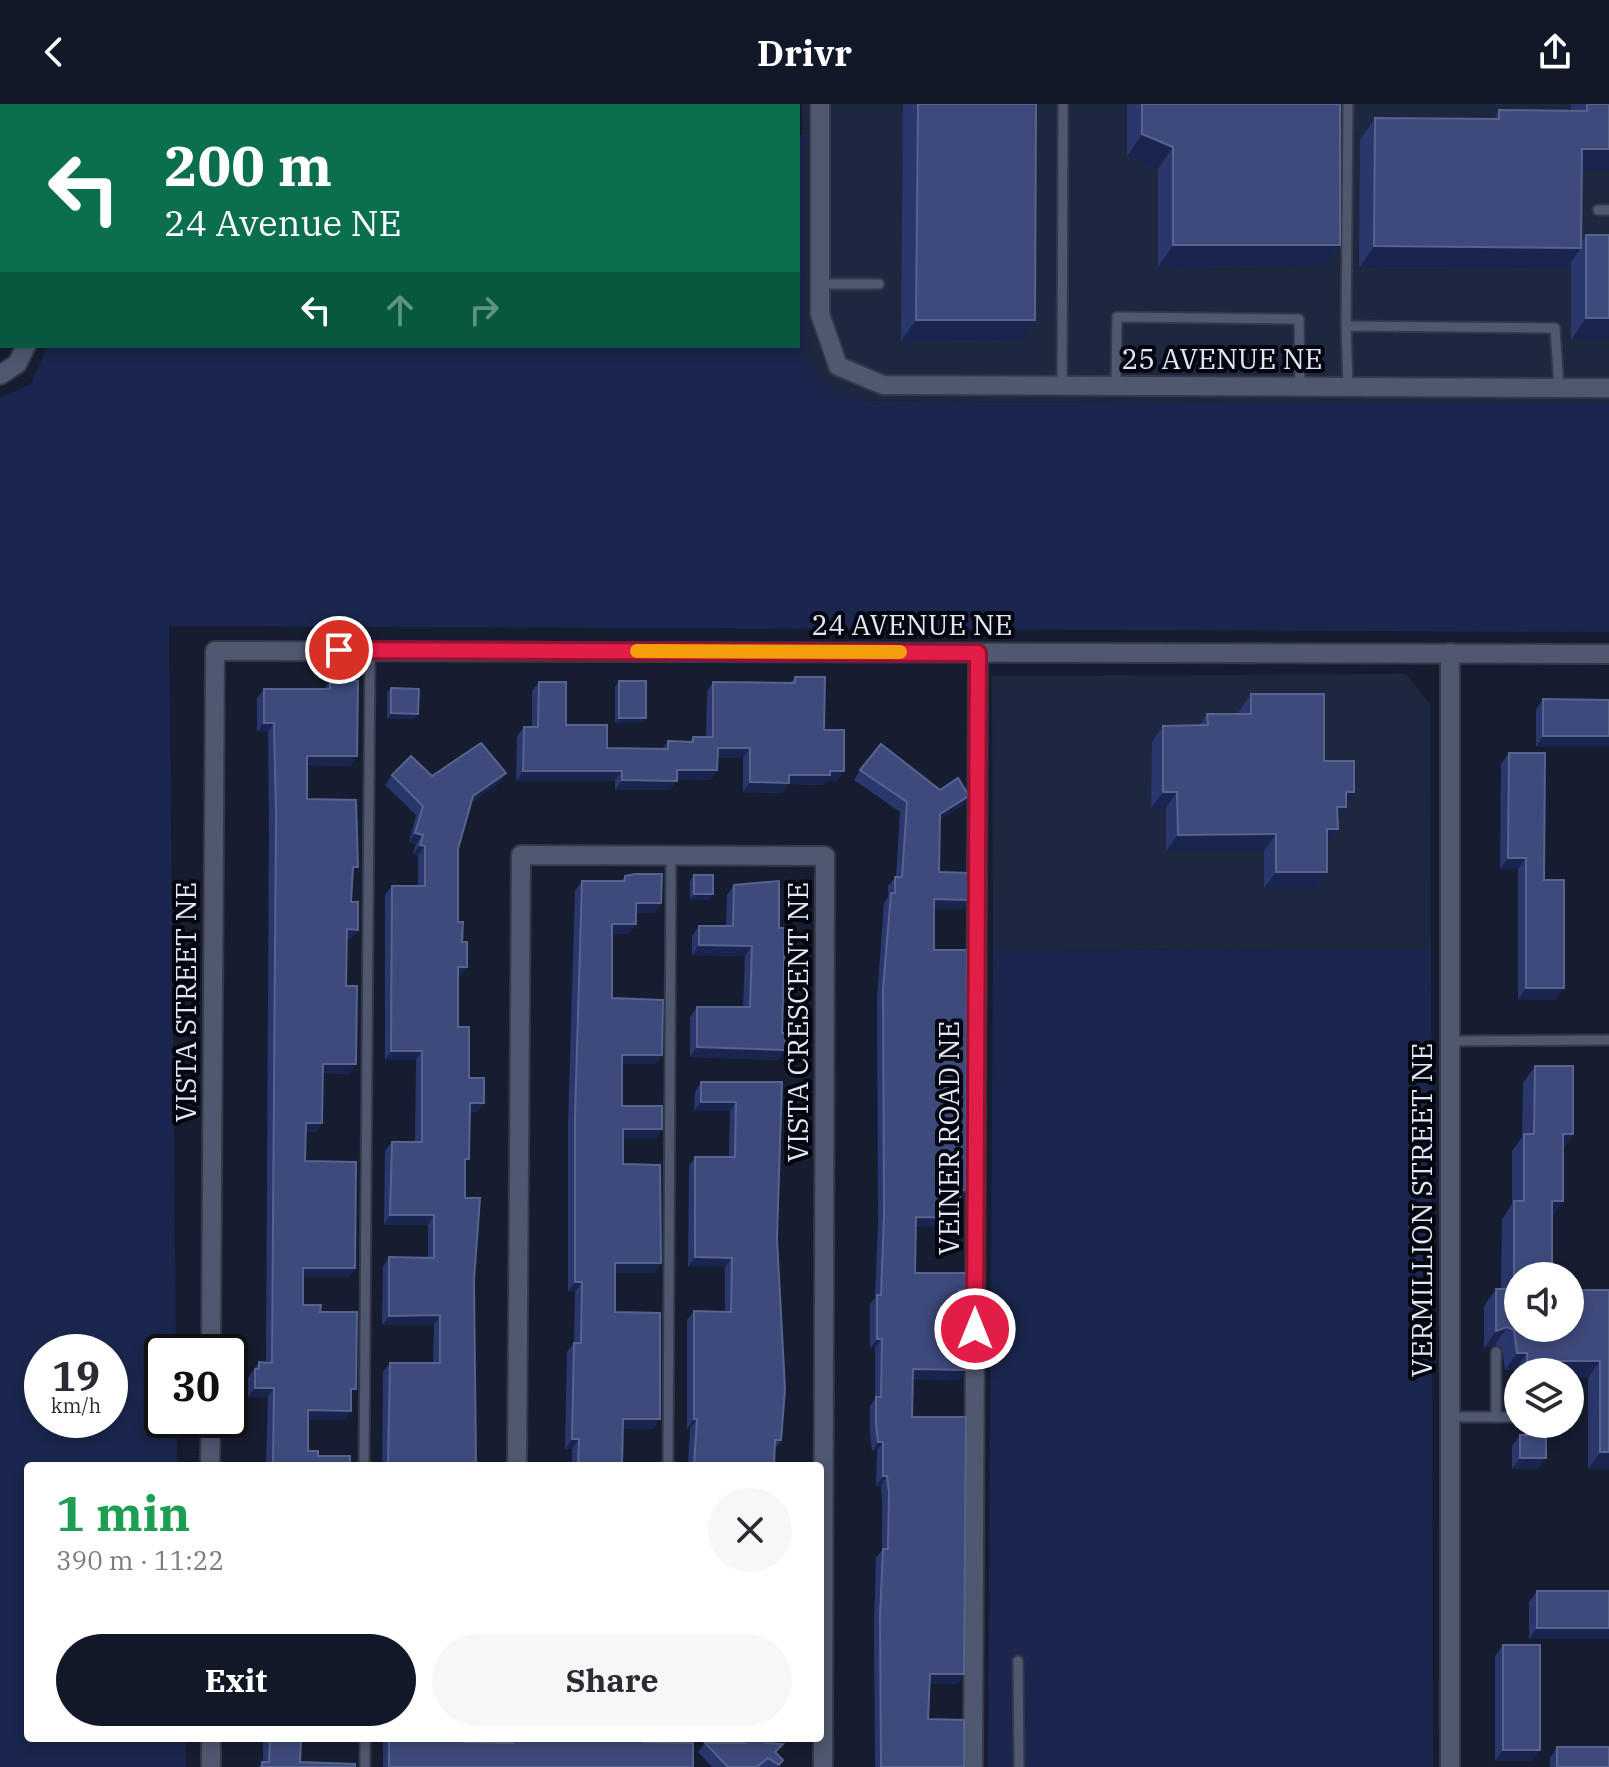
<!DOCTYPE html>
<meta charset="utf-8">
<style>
body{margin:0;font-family:"IBM Plex Serif",serif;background:#f7f7f7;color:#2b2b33;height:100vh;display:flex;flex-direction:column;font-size:30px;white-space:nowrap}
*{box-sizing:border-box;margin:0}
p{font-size:26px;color:#7c7c81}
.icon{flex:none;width:44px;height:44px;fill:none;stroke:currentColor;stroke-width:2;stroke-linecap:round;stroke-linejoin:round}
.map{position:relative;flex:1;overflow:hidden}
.drawer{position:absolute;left:24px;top:1358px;width:800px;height:280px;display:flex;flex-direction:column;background:#fff;border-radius:8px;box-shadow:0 4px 12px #0003}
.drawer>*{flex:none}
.top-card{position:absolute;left:0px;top:0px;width:800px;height:244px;box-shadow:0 4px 12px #0003;background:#0b6e4f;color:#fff;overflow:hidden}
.fabs{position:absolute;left:1504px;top:1158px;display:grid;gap:16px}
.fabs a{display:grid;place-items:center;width:80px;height:80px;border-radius:50%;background:#fff;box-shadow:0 4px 12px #0003;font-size:40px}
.speed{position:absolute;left:24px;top:1230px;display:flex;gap:16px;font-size:40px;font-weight:700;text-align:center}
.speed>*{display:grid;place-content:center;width:104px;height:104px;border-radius:50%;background:#fff;box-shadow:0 4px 12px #0003;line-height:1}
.speed small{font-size:20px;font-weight:400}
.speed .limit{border:4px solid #111;border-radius:12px;background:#fff;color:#111}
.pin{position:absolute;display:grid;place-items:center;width:68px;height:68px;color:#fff;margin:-34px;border:4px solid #fff;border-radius:50%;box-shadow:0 2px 8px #0007}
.me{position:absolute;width:88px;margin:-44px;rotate:0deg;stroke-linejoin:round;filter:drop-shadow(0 0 6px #0008)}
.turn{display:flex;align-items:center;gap:28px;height:168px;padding:0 32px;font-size:36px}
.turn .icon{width:104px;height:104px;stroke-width:2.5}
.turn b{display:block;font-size:56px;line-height:68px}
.lanes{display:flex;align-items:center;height:76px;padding:0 32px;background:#0003;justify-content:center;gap:40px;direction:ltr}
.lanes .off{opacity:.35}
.round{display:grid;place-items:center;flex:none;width:84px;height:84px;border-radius:42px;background:#f7f7f7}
.summary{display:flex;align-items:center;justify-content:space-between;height:136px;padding:0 32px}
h1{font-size:48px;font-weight:700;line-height:60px;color:#1e9e55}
.button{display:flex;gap:16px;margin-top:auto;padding:16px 32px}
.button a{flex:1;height:92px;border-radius:48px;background:#111827;color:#fff;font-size:32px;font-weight:700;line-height:92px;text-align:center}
.button a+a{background:#f7f7f7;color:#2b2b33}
header{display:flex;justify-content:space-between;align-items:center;height:104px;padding:0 32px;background:#111827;color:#fff;font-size:36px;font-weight:700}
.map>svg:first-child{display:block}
.built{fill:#1e2740}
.park{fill:#1b264e;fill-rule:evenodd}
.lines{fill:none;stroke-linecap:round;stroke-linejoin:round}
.service-casing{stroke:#343848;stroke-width:13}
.minor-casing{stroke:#343848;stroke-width:22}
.service{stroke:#4f586f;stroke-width:9}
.minor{stroke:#4f586f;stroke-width:18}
.wall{fill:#2a376d}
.shaded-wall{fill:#1a254f}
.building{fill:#3e4a7c;stroke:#57638f;stroke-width:2}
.route-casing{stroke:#92132f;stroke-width:20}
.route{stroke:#e11d48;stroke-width:14}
.slow{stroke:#f59e0b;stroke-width:14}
.labels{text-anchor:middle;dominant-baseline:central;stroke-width:8;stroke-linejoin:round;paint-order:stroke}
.street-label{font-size:28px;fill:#e2e7f5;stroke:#050710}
</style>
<header><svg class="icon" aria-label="back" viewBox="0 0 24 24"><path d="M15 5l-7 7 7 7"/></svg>Drivr<svg class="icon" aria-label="share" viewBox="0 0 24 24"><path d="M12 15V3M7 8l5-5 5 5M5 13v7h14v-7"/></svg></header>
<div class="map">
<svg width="1609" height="1663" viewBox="0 0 1609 1663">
<rect width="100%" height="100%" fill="#161d30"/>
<!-- built -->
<g class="built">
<polygon points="802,0 1609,0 1609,301 803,296"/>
<polygon points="1406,570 1430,600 1431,845 993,846 992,572"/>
</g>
<!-- park -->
<g class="park">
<polygon points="49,0 732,0 732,2"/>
<path d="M 798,31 L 806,31 L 803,242 C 810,276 835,295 870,297 L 1609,300 L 1609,528 L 169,522 L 176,1248 L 162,1248 L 162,1316 L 177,1316 L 177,1362 L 28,1362 L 28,1634 L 185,1634 L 186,1663 L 0,1663 L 0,294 L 31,280 L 48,242 L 798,242 ZM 42,1248 L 110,1248 L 110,1316 L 42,1316 Z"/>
<polygon points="1431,845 1433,1663 988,1663 993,846"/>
</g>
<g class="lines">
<defs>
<g id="service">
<polyline points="1598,106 1609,106"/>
<polyline points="819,180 879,180"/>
<polyline points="1346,222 1348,0"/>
<polyline points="1062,282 1063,0"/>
<polyline points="1116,282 1117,213 1299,215 1300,283"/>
<polyline points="1348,283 1346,222 1555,224 1559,284"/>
<polyline points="1448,937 1609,936"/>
<polyline points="1449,1313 1518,1313"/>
<polyline points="1496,1313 1496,1248"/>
<polyline points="364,1362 370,546"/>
<polyline points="668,1362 671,752"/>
<polyline points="1018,1557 1019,1663"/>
<polyline points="365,1663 365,1634"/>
</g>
<g id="minor">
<polyline points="820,0 820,210 838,262 883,281 1609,284"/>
<polyline points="30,2 30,0"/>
<polyline points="0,271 17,260 26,242"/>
<polyline points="211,1248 215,547 1609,550"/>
<polyline points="210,1362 211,1316"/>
<polyline points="517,1362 521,751 825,752 823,1663"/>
<polyline points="211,1634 211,1663"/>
<polyline points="973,1663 978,549"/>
<polyline points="1450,1663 1450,549"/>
</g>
</defs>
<!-- service casing -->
<use href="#service" class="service-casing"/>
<!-- minor casing -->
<use href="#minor" class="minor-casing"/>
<!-- service -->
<use href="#service" class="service"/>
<!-- minor -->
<use href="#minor" class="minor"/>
</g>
<!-- wall -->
<g class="wall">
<polygon points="903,0 1036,0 1020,238 901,237"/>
<polygon points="1127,0 1340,0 1340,141 1325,162 1158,163 1158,65 1127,52"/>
<polygon points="1571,0 1609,0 1609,67 1581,67 1581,139 1586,131 1609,131 1609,236 1571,236 1571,158 1566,166 1359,164 1360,36 1375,14 1494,15 1499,6 1571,7"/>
<polygon points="795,573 824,626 844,667 837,677 826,677 823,681 788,680 782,689 743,688 743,654 718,654 711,676 677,675 670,686 615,686 615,677 516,677 517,632 524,623 532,623 532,587 539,578 566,621 607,644 662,645 668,637 690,638 693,633 706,633 707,588 713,578 790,579"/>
<polygon points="330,576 357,652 350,662 307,661 307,695 353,771 351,798 358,826 351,835 347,835 346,882 350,970 323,969 316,1028 305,1028 305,1057 355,1164 349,1173 303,1173 303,1201 320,1208 351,1292 345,1316 308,1316 308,1347 318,1352 350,1362 260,1362 261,1360 266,1360 268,1293 248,1293 248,1274 259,1258 266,1258 269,718 268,628 257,628 257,594 264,585 324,585"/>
<polygon points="619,577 646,614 642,619 615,619 615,583"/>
<polygon points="391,584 414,615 387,615 387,589"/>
<polygon points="1251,590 1324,657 1346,698 1338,715 1338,725 1327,740 1327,768 1316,784 1264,784 1264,747 1166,747 1166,704 1151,704 1152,638 1163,622 1200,621 1207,610 1239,610 1239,607"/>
<polygon points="1543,595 1609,596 1536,643 1536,606"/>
<polygon points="1509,649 1544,776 1556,896 1518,896 1518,765 1500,765 1501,660"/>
<polygon points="860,666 940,686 963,701 940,715 939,768 968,796 962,805 934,805 934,846 966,1086 960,1094 953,1123 916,1123 915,1169 959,1196 959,1241 966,1266 960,1276 912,1275 912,1313 958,1580 930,1580 928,1615 964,1663 875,1663 874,1522 876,1454 882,1446 882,1398 881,1382 876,1382 877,1347 872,1347 870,1329 870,1302 875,1295 875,1244 870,1244 870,1200 875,1194 878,1121 877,894 884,799 888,793 888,782 896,773 900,708 854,676"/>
<polygon points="506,669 499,679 471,698 458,745 458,818 467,863 460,872 458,872 458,923 469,974 484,999 477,1008 470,1008 465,1062 465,1094 474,1176 476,1362 382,1362 383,1268 390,1259 433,1259 434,1221 382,1221 383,1163 389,1153 428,1154 428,1121 384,1121 385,1047 392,1038 415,1038 416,956 385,956 385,791 392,782 418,782 418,752 413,750 416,740 409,738 416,711 385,681 392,671 432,672"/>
<polygon points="694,771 713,790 709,796 690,796 690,777"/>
<polygon points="625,772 661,799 654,809 636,809 636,820 629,830 612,830 612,894 662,951 655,960 622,960 622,1002 662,1025 655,1035 623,1035 623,1060 661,1159 654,1169 615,1169 615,1208 653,1325 623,1324 622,1362 572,1362 572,1345 565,1345 567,1248 574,1239 575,1188 568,1188 568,1021 575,787 582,777 621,777"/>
<polygon points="734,781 779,824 782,929 785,946 778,956 690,953 690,913 697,903 743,903 745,852 692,851 692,832 699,822 726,822 727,791"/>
<polygon points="1535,962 1573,1030 1563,1045 1552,1112 1518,1224 1609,1186 1609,1365 1588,1365 1588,1274 1570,1274 1570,1268 1518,1268 1518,1277 1515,1277 1515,1266 1505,1266 1502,1244 1495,1241 1484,1244 1484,1202 1496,1185 1501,1185 1502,1115 1512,1100 1512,1047 1522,1033 1523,979"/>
<polygon points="701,978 782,978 777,1135 781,1336 775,1345 774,1362 688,1362 690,1325 687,1325 687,1216 694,1207 725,1208 725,1163 688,1163 689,1062 695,1053 729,1053 730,1007 694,1007 695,988"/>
<polygon points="1520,1331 1538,1365 1512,1365 1512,1342"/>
<polygon points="1537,1487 1609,1535 1529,1535 1529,1498"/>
<polygon points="1503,1541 1532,1657 1495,1657 1495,1552"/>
<polygon points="263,1634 301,1634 300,1658 355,1663 258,1663 263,1658"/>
<polygon points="383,1634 464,1634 464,1638 506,1639 506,1634 570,1634 570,1636 618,1637 618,1634 644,1634 644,1638 693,1663 383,1663"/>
<polygon points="714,1634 762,1634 783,1656 778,1663 712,1663 698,1648 705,1639 722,1639"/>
<polygon points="1557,1643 1609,1663 1550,1663 1550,1654"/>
</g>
<!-- shaded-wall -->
<g class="shaded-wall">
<polygon points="1142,30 1173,43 1158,65 1127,52"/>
<polygon points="1582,45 1609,45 1609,67 1566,67"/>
<polygon points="1173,141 1340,141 1325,162 1158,163"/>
<polygon points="1374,142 1581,144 1566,166 1359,164"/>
<polygon points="1586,214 1609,214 1609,236 1571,236"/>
<polygon points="916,216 1035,216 1020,238 901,237"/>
<polygon points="391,609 418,610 414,615 387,615"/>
<polygon points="619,614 646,614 642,619 615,619"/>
<polygon points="264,619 274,619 268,628 257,628"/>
<polygon points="1543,632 1609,632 1609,643 1536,643"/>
<polygon points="718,644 750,644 743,654 711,654"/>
<polygon points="307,652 357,652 350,662 301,661"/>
<polygon points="677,666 717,666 711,676 670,675"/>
<polygon points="523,667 622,667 615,677 516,677"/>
<polygon points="830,667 844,667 837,677 826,677 823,681 788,680 782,689 743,688 750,678 789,671"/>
<polygon points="506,669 499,679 466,701 473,692"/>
<polygon points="622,676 677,677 670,686 615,686"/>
<polygon points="1163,688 1177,688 1166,704 1151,704"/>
<polygon points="1346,688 1354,688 1343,703 1346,703 1335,719 1326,719"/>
<polygon points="969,692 963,701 934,719 940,710"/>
<polygon points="1327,725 1338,725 1326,741"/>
<polygon points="415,729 423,731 416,740 409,738"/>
<polygon points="1276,730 1264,747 1166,747 1178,731"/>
<polygon points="420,741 425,742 418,752 413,750"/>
<polygon points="1508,754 1526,754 1518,765 1500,765"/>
<polygon points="1276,768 1327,768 1316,784 1264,784"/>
<polygon points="694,790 713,790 709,796 690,796"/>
<polygon points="934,795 968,796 962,805 928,805"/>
<polygon points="636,799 661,799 654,809 629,809"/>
<polygon points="612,820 636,820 629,830 605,830"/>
<polygon points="347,825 358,826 351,835 341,835"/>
<polygon points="699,841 752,842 745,852 692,851"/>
<polygon points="458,863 467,863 460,872 452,872"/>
<polygon points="1526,884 1564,884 1556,896 1518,896"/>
<polygon points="697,943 785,946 778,956 690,953"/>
<polygon points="391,947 422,947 416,956 385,956"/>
<polygon points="622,951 662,951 655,960 615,960"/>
<polygon points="323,960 356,960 350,970 317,969"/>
<polygon points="701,998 736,998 730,1007 694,1007"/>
<polygon points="470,999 484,999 477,1008 463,1008"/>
<polygon points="306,1019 322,1019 316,1028 299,1028"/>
<polygon points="623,1025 662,1025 655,1035 616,1035"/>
<polygon points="1563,1030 1573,1030 1561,1047"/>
<polygon points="1552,1097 1563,1097 1551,1115"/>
<polygon points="390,1111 434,1111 428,1121 384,1121"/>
<polygon points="916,1113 960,1114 953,1123 910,1123"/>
<polygon points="695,1153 732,1154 725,1163 688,1163"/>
<polygon points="615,1159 661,1159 654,1169 608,1169"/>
<polygon points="303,1164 355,1164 349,1173 296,1173"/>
<polygon points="575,1178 582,1178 575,1188 568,1188"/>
<polygon points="959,1186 966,1186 959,1196"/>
<polygon points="440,1211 434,1221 382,1221 389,1212"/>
<polygon points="1507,1223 1495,1241 1484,1244 1496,1227"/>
<polygon points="877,1235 882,1235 875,1244 870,1244"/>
<polygon points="1517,1249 1527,1249 1515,1266 1505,1266"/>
<polygon points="1556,1257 1600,1257 1588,1274 1570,1274 1570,1268 1522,1268 1527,1260"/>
<polygon points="913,1265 966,1266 960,1276 906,1275"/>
<polygon points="255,1284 274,1284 268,1293 248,1293"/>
<polygon points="308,1306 351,1307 345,1316 302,1316"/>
<polygon points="623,1315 660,1315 653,1325 616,1324"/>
<polygon points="694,1315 697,1315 690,1325 687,1325"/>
<polygon points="572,1335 579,1335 572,1345 565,1345"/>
<polygon points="878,1338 883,1338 877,1347 872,1347"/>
<polygon points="1600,1348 1609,1348 1609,1365 1588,1365"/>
<polygon points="1520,1354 1546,1354 1538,1365 1512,1365"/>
<polygon points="883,1372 887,1372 881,1382 876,1382"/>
<polygon points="1537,1524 1609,1524 1609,1535 1529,1535"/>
<polygon points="930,1570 964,1570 958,1580 924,1580"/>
<polygon points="1503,1646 1540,1646 1532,1657 1495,1657"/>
</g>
<!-- building -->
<g class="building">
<polygon points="918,0 1036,0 1035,216 916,216"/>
<polygon points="1142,0 1340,0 1340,141 1173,141 1173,43 1142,30"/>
<polygon points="1587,0 1609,0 1609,45 1582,45 1581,144 1374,142 1375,14 1499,15 1499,6 1587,7"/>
<rect x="1586" y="131" width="23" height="83"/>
<polygon points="795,573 825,573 824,626 844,626 844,667 830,667 830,671 789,671 789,679 750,678 750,644 718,644 717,666 677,666 677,677 622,676 622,667 523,667 524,623 538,623 539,578 566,578 566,621 607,621 607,644 668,645 668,637 693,638 693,633 713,633 713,578 795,579"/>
<polygon points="330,576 358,577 357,652 307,652 307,695 356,696 358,763 353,763 351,798 358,798 358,826 347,825 346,882 357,882 356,960 323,960 322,1019 306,1019 305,1057 356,1058 355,1164 303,1164 303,1201 321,1201 320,1208 357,1208 356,1285 351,1285 351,1307 308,1306 308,1347 318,1347 318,1352 350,1352 350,1362 261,1362 261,1360 273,1360 274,1284 255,1284 255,1265 259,1265 259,1258 272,1259 276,709 274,619 264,619 264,585 330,585"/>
<rect x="619" y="577" width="27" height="37"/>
<polygon points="391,584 419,585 418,610 391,609"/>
<polygon points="1251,590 1324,590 1324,657 1354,657 1354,688 1346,688 1346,703 1337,703 1338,725 1327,725 1327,768 1276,768 1276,730 1178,731 1177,688 1163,688 1163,622 1208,621 1207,610 1251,610"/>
<polygon points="1543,595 1609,596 1609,632 1543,632"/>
<polygon points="481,639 506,669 473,692 458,745 458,818 463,818 462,838 467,838 467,863 458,863 458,923 469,923 469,974 484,974 484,999 470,999 469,1055 465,1055 465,1094 480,1094 474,1176 476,1362 388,1362 390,1259 440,1259 440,1211 389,1212 389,1153 434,1154 434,1111 390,1111 392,1038 422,1038 422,947 391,947 392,782 425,782 425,742 420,741 423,731 415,729 423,702 392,671 411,652 432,672"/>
<polygon points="881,640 940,686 958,674 969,692 940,710 939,768 969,769 968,796 934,795 934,846 967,846 966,1086 960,1086 960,1114 916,1113 915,1169 966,1169 966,1186 959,1186 959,1241 966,1241 966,1266 913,1265 912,1313 966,1313 964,1570 930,1570 928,1615 964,1616 964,1663 881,1663 880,1512 883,1445 888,1445 889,1388 887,1372 883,1372 883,1338 878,1338 876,1320 876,1293 881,1293 882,1235 877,1235 877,1191 881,1191 884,1111 883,885 891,789 895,789 895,773 902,773 907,698 860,666"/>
<polygon points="1509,649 1545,649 1544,776 1564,776 1564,884 1526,884 1526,754 1508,754"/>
<polygon points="635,770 662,770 661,799 636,799 636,820 612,820 612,894 663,896 662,951 622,951 622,1002 662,1002 662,1025 623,1025 623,1060 660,1061 661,1159 615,1159 615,1208 660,1209 660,1315 623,1315 622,1362 578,1362 579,1335 572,1335 574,1239 581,1239 582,1178 575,1178 575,1012 582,777 625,777 625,772"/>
<rect x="694" y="771" width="19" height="19"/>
<polygon points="779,777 779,824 785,824 782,929 785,929 785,946 697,943 697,903 750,903 752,842 699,841 699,822 733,822 734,781"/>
<polygon points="1535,962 1573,962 1573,1030 1563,1030 1563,1097 1552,1097 1552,1172 1518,1172 1518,1224 1570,1224 1570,1186 1609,1186 1609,1348 1600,1348 1600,1257 1556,1257 1556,1260 1527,1260 1527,1249 1517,1249 1514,1226 1507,1223 1496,1227 1496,1185 1514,1185 1514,1097 1524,1097 1524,1030 1534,1030"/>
<polygon points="701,978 782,978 777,1135 785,1285 781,1336 775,1336 774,1362 694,1362 697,1315 694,1315 694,1207 731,1208 732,1154 695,1153 695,1053 735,1053 736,998 701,998"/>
<rect x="1520" y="1331" width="26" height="23"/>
<rect x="1537" y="1487" width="72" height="37"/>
<rect x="1503" y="1541" width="37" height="105"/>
<polygon points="270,1634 301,1634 300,1658 355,1660 355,1663 262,1663 262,1658 269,1658"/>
<polygon points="389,1634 464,1634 464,1638 513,1639 513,1634 570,1634 570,1636 625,1637 625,1634 644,1634 644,1638 693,1639 693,1663 389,1663"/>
<polygon points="735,1634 762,1634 767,1639 783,1640 775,1648 783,1656 779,1661 768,1654 757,1663 728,1663 705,1639 744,1639"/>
<rect x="1557" y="1643" width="52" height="20"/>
</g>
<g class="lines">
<defs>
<polyline id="route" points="339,546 978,549 975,1225"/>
</defs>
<!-- route casing -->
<use href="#route" class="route-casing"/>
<!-- route -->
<use href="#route" class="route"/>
<!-- slow -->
<polyline class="slow" points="637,547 900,548"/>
</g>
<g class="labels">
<!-- street labels -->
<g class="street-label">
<text x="1222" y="254">25 AVENUE NE</text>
<text x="912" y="520">24 AVENUE NE</text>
<text transform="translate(185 898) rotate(-90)">VISTA STREET NE</text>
<text transform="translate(797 918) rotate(-90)">VISTA CRESCENT NE</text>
<text transform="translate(948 1034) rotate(-90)">VEINER ROAD NE</text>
<text transform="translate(1421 1106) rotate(-90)">VERMILLION STREET NE</text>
</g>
</g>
</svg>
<div class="fabs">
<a><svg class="icon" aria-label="sound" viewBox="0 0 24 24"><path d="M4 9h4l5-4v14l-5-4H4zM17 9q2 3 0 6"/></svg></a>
<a><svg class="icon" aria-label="layers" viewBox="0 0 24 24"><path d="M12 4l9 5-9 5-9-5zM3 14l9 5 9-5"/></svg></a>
</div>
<div class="speed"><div>19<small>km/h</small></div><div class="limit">30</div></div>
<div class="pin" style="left:339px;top:546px;background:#d93025"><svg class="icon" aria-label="arrive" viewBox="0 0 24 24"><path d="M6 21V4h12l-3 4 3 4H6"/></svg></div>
<svg class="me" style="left:975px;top:1225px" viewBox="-20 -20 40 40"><circle r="17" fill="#e11d48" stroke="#fff" stroke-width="3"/><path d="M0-11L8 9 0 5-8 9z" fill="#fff"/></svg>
<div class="top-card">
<div class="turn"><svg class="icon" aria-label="left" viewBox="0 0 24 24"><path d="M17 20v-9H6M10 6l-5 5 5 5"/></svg><div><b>200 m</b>24 Avenue NE</div></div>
<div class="lanes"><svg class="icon" aria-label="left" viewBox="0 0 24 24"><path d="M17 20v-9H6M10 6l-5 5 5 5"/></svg><svg class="icon off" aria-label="ahead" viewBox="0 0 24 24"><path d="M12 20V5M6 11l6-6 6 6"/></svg><svg class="icon off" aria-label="right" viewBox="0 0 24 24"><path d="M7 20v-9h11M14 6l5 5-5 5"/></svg></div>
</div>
<section class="drawer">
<div class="summary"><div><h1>1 min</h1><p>390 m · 11:22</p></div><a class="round"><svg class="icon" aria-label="close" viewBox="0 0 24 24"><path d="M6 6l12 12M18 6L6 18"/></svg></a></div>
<div class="button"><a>Exit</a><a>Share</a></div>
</section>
</div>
